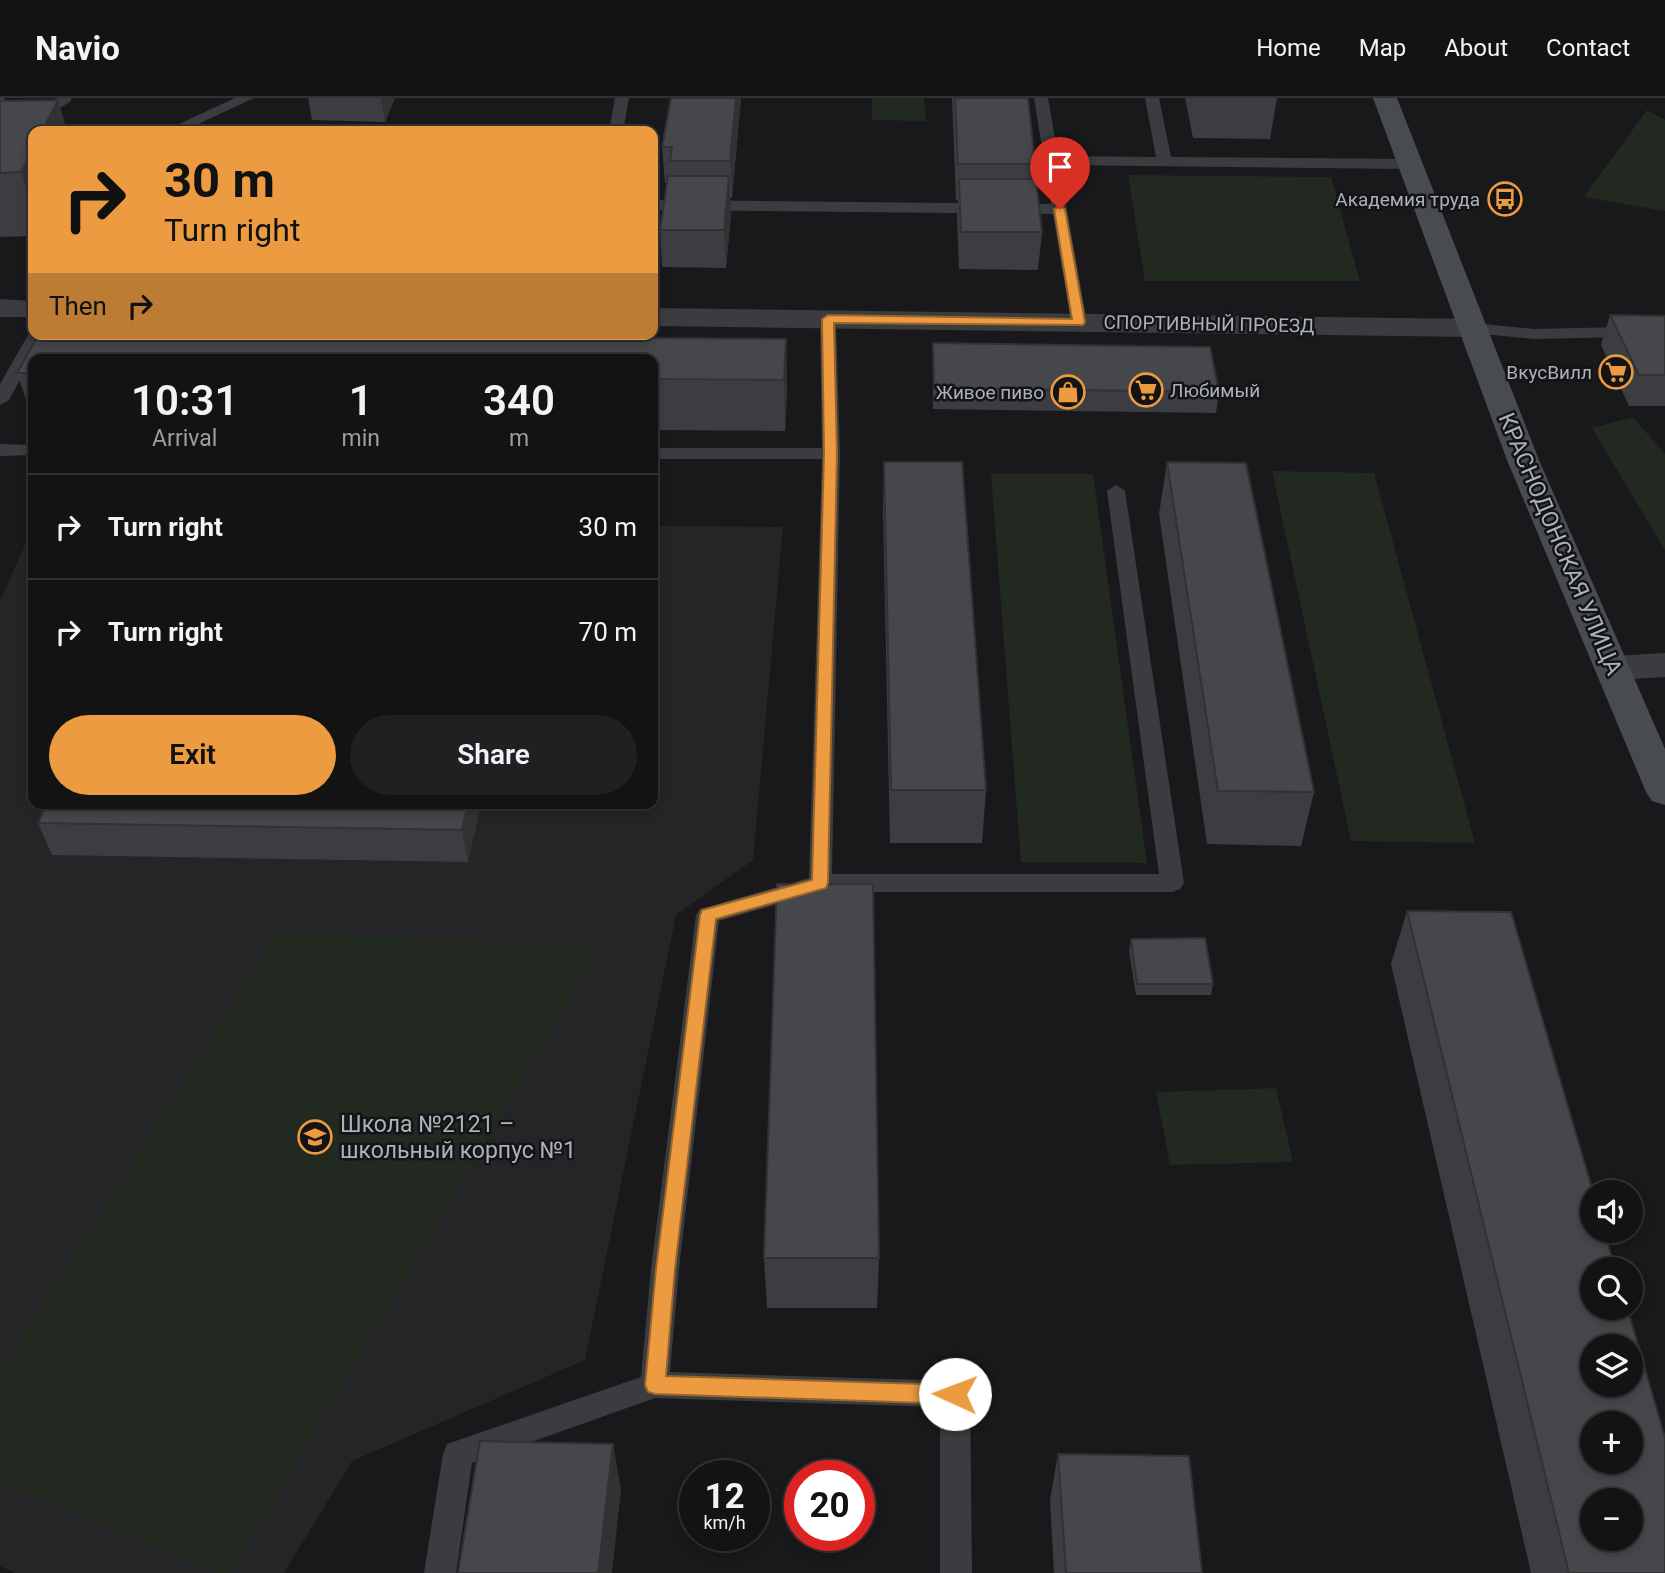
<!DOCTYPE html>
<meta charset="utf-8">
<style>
body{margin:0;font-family:Roboto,sans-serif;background:#202022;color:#f1f3f6;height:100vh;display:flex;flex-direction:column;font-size:26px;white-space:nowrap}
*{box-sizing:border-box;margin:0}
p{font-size:23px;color:#9d9ea0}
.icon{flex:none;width:38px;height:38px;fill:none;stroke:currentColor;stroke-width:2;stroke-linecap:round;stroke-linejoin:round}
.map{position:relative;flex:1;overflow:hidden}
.details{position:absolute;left:28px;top:256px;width:630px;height:455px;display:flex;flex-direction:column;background:#131314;border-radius:14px;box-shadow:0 4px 10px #0003,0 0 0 2px #323234}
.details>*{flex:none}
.hud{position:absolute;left:28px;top:28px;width:630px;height:214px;border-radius:14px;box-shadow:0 4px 10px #0003,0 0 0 2px #323234;background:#ec9b40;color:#111;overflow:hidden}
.buttons{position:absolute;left:1580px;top:1082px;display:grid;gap:14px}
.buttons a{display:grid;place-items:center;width:63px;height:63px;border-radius:50%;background:#131314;box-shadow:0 4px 10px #0003,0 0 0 2px #323234;font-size:35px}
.speed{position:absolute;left:679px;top:1362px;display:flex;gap:14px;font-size:35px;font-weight:700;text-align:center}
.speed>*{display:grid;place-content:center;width:91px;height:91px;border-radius:50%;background:#131314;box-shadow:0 4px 10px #0003,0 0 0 2px #323234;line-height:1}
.speed small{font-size:18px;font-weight:400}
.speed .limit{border:10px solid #d22;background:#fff;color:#111}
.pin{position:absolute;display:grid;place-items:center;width:60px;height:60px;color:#fff;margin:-72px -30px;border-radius:50% 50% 50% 0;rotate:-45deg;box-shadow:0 0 7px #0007}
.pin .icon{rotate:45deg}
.me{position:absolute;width:77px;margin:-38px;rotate:272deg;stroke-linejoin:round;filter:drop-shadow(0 0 5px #0008)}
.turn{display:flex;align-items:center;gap:24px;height:147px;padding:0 21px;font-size:32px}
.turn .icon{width:91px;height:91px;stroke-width:2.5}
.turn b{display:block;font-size:49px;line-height:60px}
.then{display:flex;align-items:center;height:66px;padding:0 21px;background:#0003;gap:14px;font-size:26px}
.eta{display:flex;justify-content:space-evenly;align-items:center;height:119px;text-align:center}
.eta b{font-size:42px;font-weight:600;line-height:49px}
.action{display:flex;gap:14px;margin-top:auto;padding:14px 21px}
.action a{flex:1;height:80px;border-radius:42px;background:#ec9b40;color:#111;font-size:28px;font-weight:600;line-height:80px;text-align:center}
.action a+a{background:#202022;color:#f1f3f6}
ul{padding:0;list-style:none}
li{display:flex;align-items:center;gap:21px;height:105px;padding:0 21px;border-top:2px solid #323234}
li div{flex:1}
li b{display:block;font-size:26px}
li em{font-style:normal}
header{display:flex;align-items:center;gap:42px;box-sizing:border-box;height:98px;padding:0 35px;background:#131314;border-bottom:2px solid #323234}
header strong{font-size:33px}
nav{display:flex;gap:38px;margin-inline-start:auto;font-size:24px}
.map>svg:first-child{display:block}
.built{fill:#252528}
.green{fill:#212921}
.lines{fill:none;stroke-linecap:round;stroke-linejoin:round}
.service{fill:#3a3c40;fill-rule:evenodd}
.minor{fill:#3a3c40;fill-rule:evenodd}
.secondary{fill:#484b50;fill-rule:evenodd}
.wall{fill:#3c3d40}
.shaded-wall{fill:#313234}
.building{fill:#46474b;stroke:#313234;stroke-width:2;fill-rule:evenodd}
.route{fill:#ec9b40;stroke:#99652a;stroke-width:2}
.labels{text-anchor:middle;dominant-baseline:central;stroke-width:5;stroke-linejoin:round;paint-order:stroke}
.far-poi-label{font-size:19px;fill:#acb2ba;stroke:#141416;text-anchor:end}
.far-street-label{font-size:19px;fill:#acb2ba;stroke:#141416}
.street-label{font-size:23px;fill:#acb2ba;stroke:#141416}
.poi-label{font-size:23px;fill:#acb2ba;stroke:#141416;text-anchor:start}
</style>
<header>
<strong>Navio</strong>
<nav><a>Home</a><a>Map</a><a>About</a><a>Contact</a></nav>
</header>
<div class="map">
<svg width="1665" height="1475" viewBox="0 0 1665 1475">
<rect width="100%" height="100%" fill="#19191b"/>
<!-- built -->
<polygon class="built" points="653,428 783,429 753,762 676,817 585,1262 352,1363 284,1475 15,1475 0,1468 0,503 33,429 33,705 653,705"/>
<!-- green -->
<g class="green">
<polygon points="872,0 924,0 926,23 872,22"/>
<polygon points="1647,12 1665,22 1665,113 1584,99"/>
<polygon points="1128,77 1331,79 1360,183 1145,183"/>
<polygon points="1633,319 1665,356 1665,452 1592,330"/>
<polygon points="1272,373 1374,375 1475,745 1351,743"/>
<polygon points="991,376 1093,376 1147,765 1021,764"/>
<polygon points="277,834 602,847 232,1475 217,1475 0,1385 0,1273"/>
<polygon points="1276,990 1293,1064 1170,1067 1156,994"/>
</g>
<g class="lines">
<!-- service -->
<g class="service">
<polygon points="57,0 71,0 71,3 49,17 0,30 0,21 39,11"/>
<polygon points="235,0 254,0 183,33 164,33"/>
<polygon points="615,0 629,0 623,33 609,33"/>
<polygon points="1034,0 1048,0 1058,58 1156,59 1145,0 1159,0 1171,59 1410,61 1418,66 1410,71 1059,67 1087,224 1079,229 1071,224 1053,116 653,112 653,102 1051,106"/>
<polygon points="828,216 836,221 840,356 832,776 1159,776 1107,393 1116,387 1125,393 1184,785 1180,791 1172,794 820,794 719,823 679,1171 670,1274 955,1283 965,1287 970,1296 972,1475 940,1475 940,1309 655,1300 472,1365 456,1475 424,1475 443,1356 447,1346 641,1279 651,1171 696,817 700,811 809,780 822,361 653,361 653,350 822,350 820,221"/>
<polygon points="1665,219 1665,229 1623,239 1534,241 1472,235 1463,230 1472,225 1534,231 1623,229"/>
<polygon points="31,232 33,232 33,236 45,236 9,302 0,307 0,286"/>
<polygon points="0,346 33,347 33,357 0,358"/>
</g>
<!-- minor -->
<g class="minor">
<polygon points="0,201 33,203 33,219 0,219"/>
<polygon points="653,210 1472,221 1482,224 1486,230 1482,236 1472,239 653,228"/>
<polygon points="1665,555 1665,579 1614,582 1602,578 1596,570 1602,562 1614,558"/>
</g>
<!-- secondary -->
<polygon class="secondary" points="1373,0 1397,0 1539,362 1665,651 1665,707 1652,703 1646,694 1507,362"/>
</g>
<!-- wall -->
<g class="wall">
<polygon points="0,0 5,0 4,3 58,2 67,33 33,33 33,138 0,139"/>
<polygon points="308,0 395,0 385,24 312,22"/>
<polygon points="741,0 732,100 730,100 731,115 726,170 662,169 660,132 667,85 665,85 662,49"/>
<polygon points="952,0 1028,0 1035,66 1034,81 1042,134 1038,172 959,171 957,118 958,102 956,102"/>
<polygon points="1185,0 1277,0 1270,41 1193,40"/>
<polygon points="1610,217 1665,218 1665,308 1629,308 1601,247"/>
<polygon points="39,236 178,236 786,241 787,292 785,333 653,332 653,261 33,261 33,322 17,275"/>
<polygon points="933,245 1219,294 1216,315 933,311"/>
<polygon points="884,364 986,692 982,745 890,745 883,416"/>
<polygon points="1167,364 1314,694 1301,748 1207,746 1159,416"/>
<polygon points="481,705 468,764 52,757 38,725"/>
<polygon points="1407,813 1665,1475 1531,1475 1391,866"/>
<polygon points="1131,841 1213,886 1211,897 1136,897 1129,852"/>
<polygon points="764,1160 879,1160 877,1210 767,1210"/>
<polygon points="1058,1356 1202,1475 1054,1475 1050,1402"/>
</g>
<!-- shaded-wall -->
<g class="shaded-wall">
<polygon points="381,0 395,0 385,24"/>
<polygon points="736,0 741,0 732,100 730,63"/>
<polygon points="58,2 67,33 42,33"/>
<polygon points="33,50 33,112 21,74"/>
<polygon points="729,78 731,115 726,170 724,132"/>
<polygon points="786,241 787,292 785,333 784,282"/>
<polygon points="468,705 481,705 468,764 462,732"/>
<polygon points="613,1346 621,1392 612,1475 598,1475"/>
</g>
<!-- building -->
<g class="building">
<polygon points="671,0 736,0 730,63 670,63 672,49 662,49"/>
<polygon points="955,0 1028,0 1035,66 958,66"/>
<polygon points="58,2 42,33 33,33 33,50 21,74 0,75 0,3"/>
<polygon points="668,78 729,78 724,132 660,132"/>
<polygon points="959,81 1036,81 1042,134 961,134"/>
<polygon points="1610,217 1665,218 1665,277 1639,277"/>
<polygon points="39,236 178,236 786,241 784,282 653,281 653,261 33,261 33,275 17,275"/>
<polygon points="933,245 1210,249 1219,294 934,290"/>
<polygon points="884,364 962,364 986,692 891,692"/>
<polygon points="1167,364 1246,365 1314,694 1218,693"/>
<polygon points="47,705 468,705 462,732 38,725"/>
<polygon points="777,786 873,786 879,1160 764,1160"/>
<path d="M 1407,813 L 1511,814 L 1593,1094 L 1592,1132 L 1604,1132 L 1615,1171 L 1592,1171 L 1592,1209 L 1627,1209 L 1665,1340 L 1665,1475 L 1569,1475 ZM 1592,1248 L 1631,1248 L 1631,1286 L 1592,1286 ZM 1592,1325 L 1631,1325 L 1631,1363 L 1592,1363 ZM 1592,1402 L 1631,1402 L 1631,1440 L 1592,1440 Z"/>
<polygon points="1205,840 1213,886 1137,886 1131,841"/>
<polygon points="480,1343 613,1346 598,1475 458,1475"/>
<polygon points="1058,1356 1189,1358 1202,1475 1066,1475"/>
</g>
<!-- route -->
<polygon class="route" points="1060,108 1065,111 1085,224 1083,227 834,225 837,356 828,785 826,790 716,821 675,1171 666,1278 955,1287 962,1290 965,1296 962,1303 955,1306 655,1296 648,1294 645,1287 656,1171 700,817 702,812 812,782 824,356 822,221 828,217 1072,221 1054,111"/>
<!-- icons -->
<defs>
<symbol id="bus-ring" viewBox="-11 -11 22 22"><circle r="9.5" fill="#141416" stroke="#ec9b40" stroke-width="1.5"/><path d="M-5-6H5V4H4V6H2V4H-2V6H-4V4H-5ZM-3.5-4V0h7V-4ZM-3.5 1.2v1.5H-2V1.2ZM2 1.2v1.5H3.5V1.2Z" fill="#ec9b40"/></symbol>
<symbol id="supermarket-ring" viewBox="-11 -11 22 22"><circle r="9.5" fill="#141416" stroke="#ec9b40" stroke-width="1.5"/><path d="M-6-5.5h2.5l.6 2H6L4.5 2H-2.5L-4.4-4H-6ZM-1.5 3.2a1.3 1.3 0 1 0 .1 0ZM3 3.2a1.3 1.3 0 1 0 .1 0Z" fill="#ec9b40"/></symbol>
<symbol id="shop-ring" viewBox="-11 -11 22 22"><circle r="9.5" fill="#141416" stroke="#ec9b40" stroke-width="1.5"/><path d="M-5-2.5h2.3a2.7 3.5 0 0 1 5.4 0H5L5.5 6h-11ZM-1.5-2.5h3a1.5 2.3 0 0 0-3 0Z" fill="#ec9b40"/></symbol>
<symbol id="school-ring" viewBox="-11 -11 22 22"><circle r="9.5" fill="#141416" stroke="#ec9b40" stroke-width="1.5"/><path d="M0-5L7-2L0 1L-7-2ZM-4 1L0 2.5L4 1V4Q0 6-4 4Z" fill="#ec9b40"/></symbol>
</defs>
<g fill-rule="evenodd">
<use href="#bus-ring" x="1486" y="82" width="38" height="38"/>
<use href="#supermarket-ring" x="1597" y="255" width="38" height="38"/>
<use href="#supermarket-ring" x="1127" y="273" width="38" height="38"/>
<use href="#shop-ring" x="1049" y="275" width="38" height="38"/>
<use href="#school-ring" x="296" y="1020" width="38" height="38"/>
</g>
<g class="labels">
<!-- far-poi labels -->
<g class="far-poi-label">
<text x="1480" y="101">Академия труда</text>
<text x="1592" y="274">ВкусВилл</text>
<text x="1170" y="292" text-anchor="start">Любимый</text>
<text x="1044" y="294">Живое пиво</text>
</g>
<!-- far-street labels -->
<g class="far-street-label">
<text transform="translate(1209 226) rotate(1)">СПОРТИВНЫЙ ПРОЕЗД</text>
</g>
<!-- street labels -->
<g class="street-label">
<text transform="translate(1560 446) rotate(67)">КРАСНОДОНСКАЯ УЛИЦА</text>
</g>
<!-- poi labels -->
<g class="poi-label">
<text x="340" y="1026">Школа №2121 –<tspan x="340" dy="26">школьный корпус №1</tspan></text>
</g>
</g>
</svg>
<div class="buttons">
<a><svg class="icon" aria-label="sound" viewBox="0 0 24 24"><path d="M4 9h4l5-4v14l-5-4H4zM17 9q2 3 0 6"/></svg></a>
<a><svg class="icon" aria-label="search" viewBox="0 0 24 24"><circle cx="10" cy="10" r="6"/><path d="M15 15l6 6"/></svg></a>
<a><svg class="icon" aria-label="layers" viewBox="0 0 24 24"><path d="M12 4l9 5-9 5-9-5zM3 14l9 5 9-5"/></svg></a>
<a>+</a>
<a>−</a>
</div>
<div class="speed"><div>12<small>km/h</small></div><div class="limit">20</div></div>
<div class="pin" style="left:1060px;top:111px;background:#d93025"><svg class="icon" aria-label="arrive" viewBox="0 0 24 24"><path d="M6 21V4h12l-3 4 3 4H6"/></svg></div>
<svg class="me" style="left:955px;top:1296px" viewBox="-20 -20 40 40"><circle r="19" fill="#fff"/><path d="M0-13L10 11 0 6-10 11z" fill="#ec9b40"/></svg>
<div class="hud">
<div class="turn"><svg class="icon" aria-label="right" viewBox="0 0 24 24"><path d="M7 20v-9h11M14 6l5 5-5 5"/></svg><div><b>30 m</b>Turn right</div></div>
<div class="then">Then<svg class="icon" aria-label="right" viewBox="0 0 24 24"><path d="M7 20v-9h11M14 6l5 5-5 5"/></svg></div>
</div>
<section class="details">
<div class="eta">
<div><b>10:31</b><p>Arrival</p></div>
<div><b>1</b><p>min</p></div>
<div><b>340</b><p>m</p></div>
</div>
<ul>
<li><svg class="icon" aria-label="right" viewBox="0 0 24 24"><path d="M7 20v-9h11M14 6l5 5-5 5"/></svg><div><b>Turn right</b></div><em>30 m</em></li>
<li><svg class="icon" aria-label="right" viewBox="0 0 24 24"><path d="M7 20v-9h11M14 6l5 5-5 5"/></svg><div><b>Turn right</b></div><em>70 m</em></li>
</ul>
<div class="action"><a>Exit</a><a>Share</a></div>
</section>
</div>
